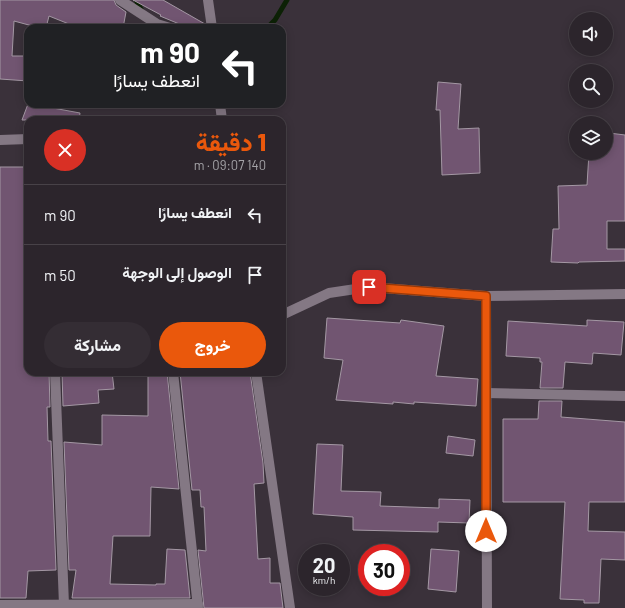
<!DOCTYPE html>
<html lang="ar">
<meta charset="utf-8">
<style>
body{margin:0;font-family:Barlow,Vazirmatn,sans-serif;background:#342d34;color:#f1f3f6;direction:rtl;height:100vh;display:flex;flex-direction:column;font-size:15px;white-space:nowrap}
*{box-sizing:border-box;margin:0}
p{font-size:13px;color:#a6a5a9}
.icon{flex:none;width:22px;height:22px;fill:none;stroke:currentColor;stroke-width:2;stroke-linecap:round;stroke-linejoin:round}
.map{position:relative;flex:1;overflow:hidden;direction:ltr}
.panel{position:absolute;left:24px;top:116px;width:262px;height:260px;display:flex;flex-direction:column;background:#2c252c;border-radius:12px;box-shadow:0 2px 10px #0003,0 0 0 1px #484248;direction:rtl}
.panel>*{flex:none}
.guide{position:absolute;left:24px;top:24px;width:262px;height:84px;border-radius:12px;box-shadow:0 2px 10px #0003,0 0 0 1px #484248;direction:rtl;background:#202124;color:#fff;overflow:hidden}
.controls{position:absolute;left:569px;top:12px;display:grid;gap:8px}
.controls a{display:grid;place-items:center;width:44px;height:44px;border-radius:50%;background:#2c252c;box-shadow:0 2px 10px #0003,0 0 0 1px #484248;font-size:20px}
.speed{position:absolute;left:298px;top:544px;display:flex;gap:8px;font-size:20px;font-weight:700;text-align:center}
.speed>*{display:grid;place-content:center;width:52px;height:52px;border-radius:50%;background:#2c252c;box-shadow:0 2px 10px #0003,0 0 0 1px #484248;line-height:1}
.speed small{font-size:10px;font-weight:400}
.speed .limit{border:6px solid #d22;background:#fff;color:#111}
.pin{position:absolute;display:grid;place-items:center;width:34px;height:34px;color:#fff;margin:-17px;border-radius:8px;box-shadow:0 2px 6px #0006}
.me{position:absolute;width:44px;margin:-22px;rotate:0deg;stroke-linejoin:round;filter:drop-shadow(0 0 3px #0008)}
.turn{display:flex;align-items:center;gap:14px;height:84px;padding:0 20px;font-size:18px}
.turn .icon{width:52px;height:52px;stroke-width:2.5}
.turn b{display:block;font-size:28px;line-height:34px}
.round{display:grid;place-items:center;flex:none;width:42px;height:42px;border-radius:21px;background:#342d34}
.head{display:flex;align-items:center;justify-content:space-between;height:68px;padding:0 20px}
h1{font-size:24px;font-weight:800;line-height:30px;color:#ea580c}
.action{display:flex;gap:8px;margin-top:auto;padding:8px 20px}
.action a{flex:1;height:46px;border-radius:24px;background:#ea580c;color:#fff;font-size:16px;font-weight:800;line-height:46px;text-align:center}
.action a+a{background:#342d34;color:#f1f3f6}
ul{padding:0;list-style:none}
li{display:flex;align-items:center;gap:12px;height:60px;padding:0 20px;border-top:1px solid #484248}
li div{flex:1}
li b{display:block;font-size:15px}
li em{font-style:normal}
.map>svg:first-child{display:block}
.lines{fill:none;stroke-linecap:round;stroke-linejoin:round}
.stream{stroke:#0c2105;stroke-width:5}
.building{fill:#715571;stroke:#a498a4}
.minor{stroke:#847884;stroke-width:10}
.route-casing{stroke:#983908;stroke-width:10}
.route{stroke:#ea580c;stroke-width:7}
</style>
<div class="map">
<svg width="625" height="608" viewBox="0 0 625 608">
<rect width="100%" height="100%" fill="#3a313a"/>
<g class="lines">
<!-- stream -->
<g class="stream">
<polyline points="136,0 143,13"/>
<polyline points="267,28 275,20 287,0"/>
</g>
</g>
<!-- building -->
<g class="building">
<polygon points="0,0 114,0 116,5 126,12 123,28 79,28 49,16 46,28 40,28 14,21 12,56 28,56 28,81 0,79"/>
<polygon points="133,0 163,0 205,24 205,28 189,28 160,16 161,15"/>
<polygon points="438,82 461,84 458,129 479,128 480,173 442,175 440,110 436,110"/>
<polygon points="28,104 42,104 42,106 80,113 79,120 22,120"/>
<polygon points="609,133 625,135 625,221 607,221 607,249 625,249 625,261 579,262 578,263 551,262 553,229 559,229 558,186 587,185 589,153 606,153 606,138 608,138"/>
<polygon points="0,167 28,167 28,372 49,372 50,407 47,407 48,441 51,441 56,570 28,571 26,598 0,598"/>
<polygon points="327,318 400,323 401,320 444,326 436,376 478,379 476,406 414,402 414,404 393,402 393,404 336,400 343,360 324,358"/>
<polygon points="587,320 624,322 621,355 593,353 592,364 565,362 563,388 540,388 542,362 540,362 540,358 506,356 508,321 587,326"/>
<polygon points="62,372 112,372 114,389 98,390 99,403 63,406"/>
<polygon points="148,372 167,372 179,489 151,487 150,536 113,536 110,584 156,585 156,584 165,584 167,549 185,550 190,598 72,598 76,570 69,570 64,442 102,445 102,415 148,416"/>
<polygon points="180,372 250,372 263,463 264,483 254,484 258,559 270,558 270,583 280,583 283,608 204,608 198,550 206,551 204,507 201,507 200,490 192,490"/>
<polygon points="539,401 562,401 561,417 625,422 625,502 589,502 588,531 625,532 625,560 601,559 599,603 584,603 584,600 560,599 565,502 503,502 503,419 538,419"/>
<polygon points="448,436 475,440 473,456 446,453"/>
<polygon points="317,444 343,445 341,491 381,492 380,506 439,508 439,499 470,500 469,523 438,522 438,532 353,530 353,517 313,514"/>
<polygon points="431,549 459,551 456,592 428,589"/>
</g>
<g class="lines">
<!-- minor -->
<g class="minor">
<polyline points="120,0 157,24 170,28"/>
<polyline points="208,0 212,28"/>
<polyline points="220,104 222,120"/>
<polyline points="0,140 28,139"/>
<polyline points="486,296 487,608"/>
<polyline points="282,315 329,293 369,287 486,296 625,294"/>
<polyline points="55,372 64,605"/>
<polyline points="173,372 198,608"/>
<polyline points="256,372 290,608"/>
<polyline points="486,393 625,396"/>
<polyline points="0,605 198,604"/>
</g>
</g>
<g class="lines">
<defs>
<polyline id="route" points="369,287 486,296 486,531"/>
</defs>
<!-- route casing -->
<use href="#route" class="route-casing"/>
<!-- route -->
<use href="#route" class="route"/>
</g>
</svg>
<div class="controls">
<a><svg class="icon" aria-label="sound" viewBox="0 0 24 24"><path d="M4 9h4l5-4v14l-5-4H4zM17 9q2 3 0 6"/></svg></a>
<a><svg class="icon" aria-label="search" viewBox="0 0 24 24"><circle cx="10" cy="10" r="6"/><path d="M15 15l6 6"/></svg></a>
<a><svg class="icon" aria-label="layers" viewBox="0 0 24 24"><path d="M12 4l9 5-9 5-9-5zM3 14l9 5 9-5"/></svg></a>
</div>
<div class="speed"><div>20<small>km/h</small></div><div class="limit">30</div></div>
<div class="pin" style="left:369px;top:287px;background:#d93025"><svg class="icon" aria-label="arrive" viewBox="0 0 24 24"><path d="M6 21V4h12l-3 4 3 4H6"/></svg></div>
<svg class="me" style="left:486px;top:531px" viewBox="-20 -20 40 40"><circle r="19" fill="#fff"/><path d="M0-13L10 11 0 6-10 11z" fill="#ea580c"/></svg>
<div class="guide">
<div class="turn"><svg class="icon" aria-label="left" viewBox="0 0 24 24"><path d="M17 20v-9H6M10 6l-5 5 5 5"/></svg><div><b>90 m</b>انعطف يسارًا</div></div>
</div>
<section class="panel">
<div class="head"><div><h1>1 دقيقة</h1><p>140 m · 09:07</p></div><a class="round" style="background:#d93025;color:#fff"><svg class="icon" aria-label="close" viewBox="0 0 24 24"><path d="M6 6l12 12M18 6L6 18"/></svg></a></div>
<ul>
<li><svg class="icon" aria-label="left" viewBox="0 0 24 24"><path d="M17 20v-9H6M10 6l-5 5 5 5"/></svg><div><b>انعطف يسارًا</b></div><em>90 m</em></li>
<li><svg class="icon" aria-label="arrive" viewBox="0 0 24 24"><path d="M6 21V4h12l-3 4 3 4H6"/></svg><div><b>الوصول إلى الوجهة</b></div><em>50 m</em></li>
</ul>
<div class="action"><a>خروج</a><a>مشاركة</a></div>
</section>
</div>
